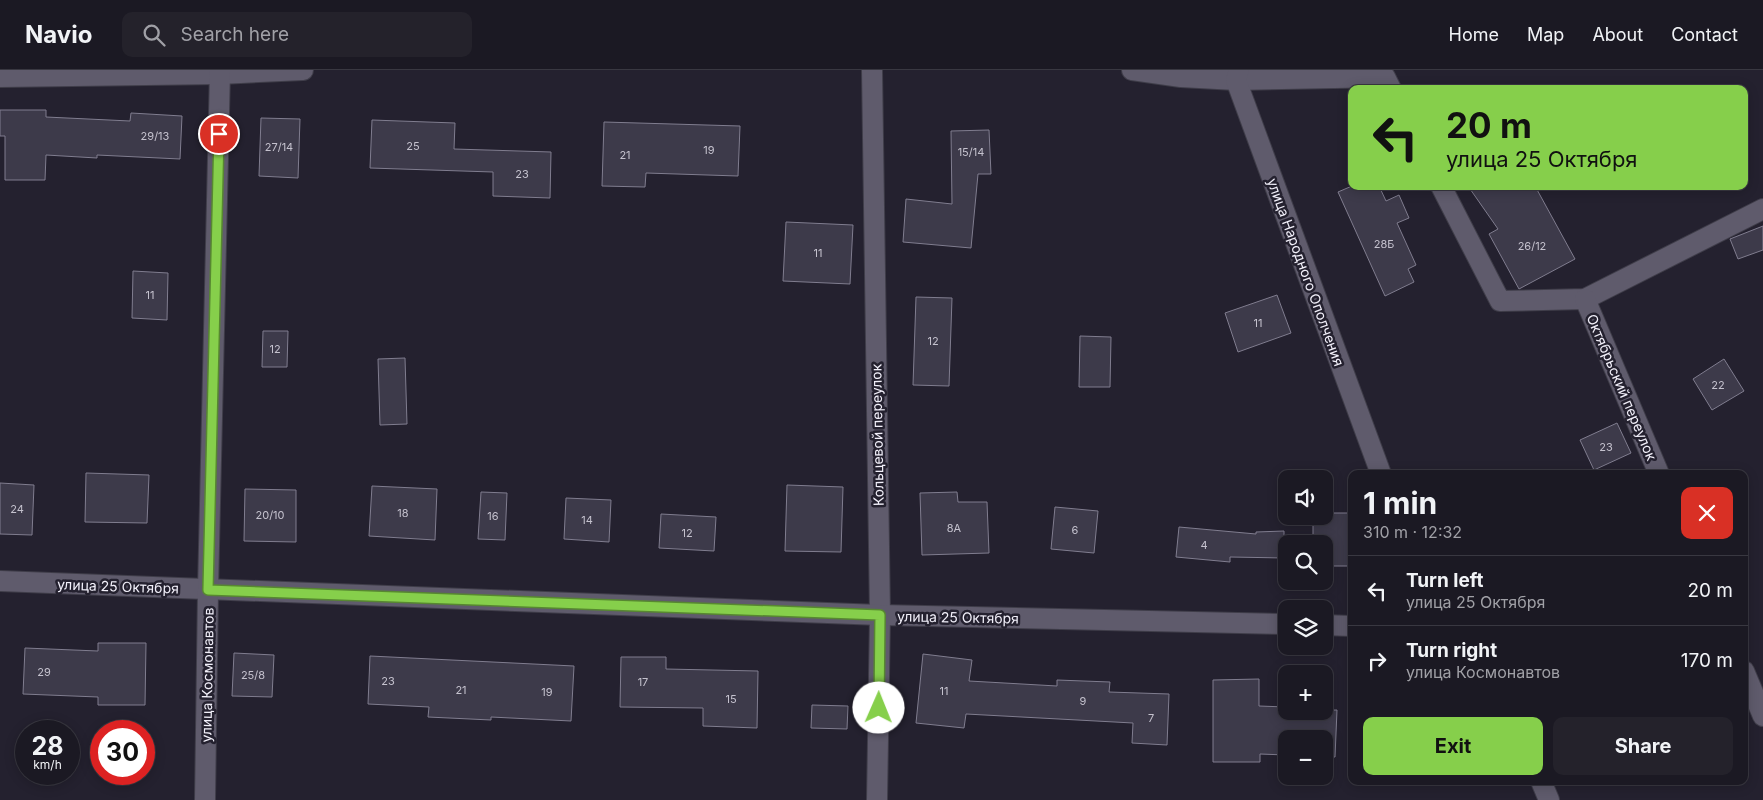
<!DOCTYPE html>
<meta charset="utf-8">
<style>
body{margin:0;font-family:Inter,sans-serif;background:#24222b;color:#f1f3f6;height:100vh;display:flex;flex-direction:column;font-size:19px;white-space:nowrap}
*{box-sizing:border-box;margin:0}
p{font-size:16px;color:#a0a0a6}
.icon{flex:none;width:28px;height:28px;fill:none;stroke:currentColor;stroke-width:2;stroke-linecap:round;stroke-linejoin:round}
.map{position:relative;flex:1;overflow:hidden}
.sheet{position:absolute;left:1348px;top:400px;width:400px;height:315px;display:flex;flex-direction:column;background:#1b1923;border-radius:10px;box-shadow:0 2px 12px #0003,0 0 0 1px #393841}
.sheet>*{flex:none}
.banner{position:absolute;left:1348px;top:15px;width:400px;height:105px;border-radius:10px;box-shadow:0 2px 12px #0003,0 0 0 1px #393841;background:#86cf4b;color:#111;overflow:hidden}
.fabs{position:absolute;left:1278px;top:400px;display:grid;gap:10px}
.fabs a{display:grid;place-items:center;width:55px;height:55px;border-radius:10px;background:#1b1923;box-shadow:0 2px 12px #0003,0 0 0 1px #393841;font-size:25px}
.speed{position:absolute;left:15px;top:650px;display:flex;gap:10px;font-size:25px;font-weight:700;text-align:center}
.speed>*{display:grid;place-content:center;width:65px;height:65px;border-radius:50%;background:#1b1923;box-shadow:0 2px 12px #0003,0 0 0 1px #393841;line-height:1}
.speed small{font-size:12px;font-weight:400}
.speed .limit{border:8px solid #d22;background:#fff;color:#111}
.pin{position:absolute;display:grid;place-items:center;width:42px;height:42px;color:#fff;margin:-21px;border:2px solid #fff;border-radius:50%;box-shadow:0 1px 5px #0007}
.me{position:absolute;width:55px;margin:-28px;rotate:1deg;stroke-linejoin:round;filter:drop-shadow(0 0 4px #0008)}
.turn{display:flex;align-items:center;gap:18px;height:105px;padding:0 15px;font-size:22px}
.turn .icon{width:65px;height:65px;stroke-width:2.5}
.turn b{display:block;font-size:35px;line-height:42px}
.round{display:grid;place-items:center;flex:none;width:52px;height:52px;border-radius:10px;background:#24222b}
.headline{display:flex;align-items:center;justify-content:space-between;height:85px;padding:0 15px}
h1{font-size:30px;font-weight:700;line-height:38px}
.button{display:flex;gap:10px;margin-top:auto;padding:10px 15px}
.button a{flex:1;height:58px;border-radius:10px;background:#86cf4b;color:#111;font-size:20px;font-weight:700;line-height:58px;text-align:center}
.button a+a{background:#24222b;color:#f1f3f6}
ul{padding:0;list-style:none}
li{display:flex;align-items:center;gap:15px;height:70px;padding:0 15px;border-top:1px solid #393841}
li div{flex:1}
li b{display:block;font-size:19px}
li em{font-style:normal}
header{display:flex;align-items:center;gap:30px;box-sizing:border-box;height:70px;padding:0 25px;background:#1b1923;border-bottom:1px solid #393841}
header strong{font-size:24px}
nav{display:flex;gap:28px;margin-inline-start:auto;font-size:18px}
.search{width:350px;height:45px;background:#24222b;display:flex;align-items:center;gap:12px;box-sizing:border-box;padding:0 18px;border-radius:10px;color:#a0a0a6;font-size:19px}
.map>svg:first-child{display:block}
.building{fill:#3d3a4a;stroke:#807d8f}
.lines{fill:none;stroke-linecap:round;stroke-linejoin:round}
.street-casing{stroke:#3f3d49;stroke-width:22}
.street{stroke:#5f5b6c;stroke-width:20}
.route-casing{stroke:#578731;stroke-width:12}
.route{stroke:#86cf4b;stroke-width:9}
.labels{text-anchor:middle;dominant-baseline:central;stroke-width:5;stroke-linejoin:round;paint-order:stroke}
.number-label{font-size:11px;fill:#c5c2ce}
.street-label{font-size:14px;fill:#f2f0fa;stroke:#24212f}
</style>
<header>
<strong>Navio</strong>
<div class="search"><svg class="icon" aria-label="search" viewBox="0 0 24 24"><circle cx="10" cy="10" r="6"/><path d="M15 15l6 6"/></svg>Search here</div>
<nav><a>Home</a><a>Map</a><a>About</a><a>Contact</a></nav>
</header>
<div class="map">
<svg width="1763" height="730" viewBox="0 0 1763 730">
<rect width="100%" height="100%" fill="#24212f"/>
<!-- building -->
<g class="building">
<polygon points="0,40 46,40 46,47 130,51 131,43 182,46 180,89 97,85 97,88 46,85 45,110 5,110 5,66 0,66"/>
<polygon points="261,48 300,49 298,108 259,106"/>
<polygon points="372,50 455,53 454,79 551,82 550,128 493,126 493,102 370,98"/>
<polygon points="604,52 740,56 738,106 646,103 645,117 602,116"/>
<polygon points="989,60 991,104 978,104 971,178 903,172 906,129 952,134 951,61"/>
<polygon points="1352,116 1379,116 1386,131 1399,125 1409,148 1397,153 1416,195 1408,199 1414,212 1385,226 1338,122"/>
<polygon points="1468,116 1535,116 1575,189 1519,219 1489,164 1498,159"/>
<polygon points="786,152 853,155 850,214 783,211"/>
<polygon points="1763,156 1763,180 1738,189 1730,169"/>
<polygon points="133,201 168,203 167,250 132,248"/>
<polygon points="1277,225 1291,263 1238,282 1225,243"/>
<polygon points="916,227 952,228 949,316 913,315"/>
<polygon points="263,261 288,261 287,297 262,297"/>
<polygon points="1080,266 1111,267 1110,317 1079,317"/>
<polygon points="405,288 407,354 380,355 378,289"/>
<polygon points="1724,289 1744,321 1712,340 1693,309"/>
<polygon points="1617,353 1631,383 1594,400 1580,370"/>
<polygon points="86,403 149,405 147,453 85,452"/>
<polygon points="0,413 34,415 32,465 0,464"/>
<polygon points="787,415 843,417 841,482 785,481"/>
<polygon points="372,416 437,419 435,470 369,466"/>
<polygon points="245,419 296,420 296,472 244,471"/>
<polygon points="481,422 507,423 505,470 478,469"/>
<polygon points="957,422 958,432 987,432 989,483 922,485 920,423"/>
<polygon points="566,428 611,430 609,472 564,469"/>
<polygon points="1055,437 1098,441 1094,483 1051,479"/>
<polygon points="1324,443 1351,443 1351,496 1324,496 1324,474 1313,474 1313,446 1324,446"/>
<polygon points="661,444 716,447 714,481 659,478"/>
<polygon points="1179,457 1256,464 1256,462 1284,461 1284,488 1230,487 1230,492 1176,487"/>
<polygon points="98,573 146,573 145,635 98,635 98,627 23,624 25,578 98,581"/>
<polygon points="234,583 274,585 272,627 232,626"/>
<polygon points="923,584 972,590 969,611 1057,616 1057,610 1110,612 1109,622 1169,624 1167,675 1132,673 1133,653 966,644 964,658 916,653"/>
<polygon points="370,586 574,596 571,651 491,647 491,650 428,647 429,637 368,634"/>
<polygon points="621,587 666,587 666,599 758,601 757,658 703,656 703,638 620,637"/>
<polygon points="1259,609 1259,636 1286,637 1286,641 1337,640 1335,687 1324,687 1324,669 1286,669 1286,685 1260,684 1260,692 1213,692 1213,610"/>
<polygon points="812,635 848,636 847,659 811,658"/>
</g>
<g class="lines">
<defs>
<g id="street">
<polyline points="872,0 880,545 877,730"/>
<polyline points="1132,0 1181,7 1236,10 1385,7 1391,19"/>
<polyline points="1239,0 1236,10 1381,404"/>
<polyline points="0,7 220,4 303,0"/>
<polyline points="1441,116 1500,231 1585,229 1763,139"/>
<polyline points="1585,229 1659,404"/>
<polyline points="0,511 880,545 1286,554"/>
<polyline points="1324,555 1351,556"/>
<polyline points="1744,601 1763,646"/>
<polyline points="1541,711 1549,730"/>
<polyline points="205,730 208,520 220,0"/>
</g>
</defs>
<!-- street casing -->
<use href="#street" class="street-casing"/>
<!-- street -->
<use href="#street" class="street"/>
</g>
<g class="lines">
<defs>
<polyline id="route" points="219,64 208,520 880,545 879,638"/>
</defs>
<!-- route casing -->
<use href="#route" class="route-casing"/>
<!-- route -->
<use href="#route" class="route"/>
</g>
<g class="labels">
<!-- number labels -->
<g class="number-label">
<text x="155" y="66">29/13</text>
<text x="413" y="76">25</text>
<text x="279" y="77">27/14</text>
<text x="709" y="80">19</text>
<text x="971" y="82">15/14</text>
<text x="625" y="85">21</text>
<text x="522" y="104">23</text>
<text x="1384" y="174">28Б</text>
<text x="1532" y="176">26/12</text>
<text x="818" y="183">11</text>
<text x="150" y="225">11</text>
<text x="1258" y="253">11</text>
<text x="933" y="271">12</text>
<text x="275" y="279">12</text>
<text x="1718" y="315">22</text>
<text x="1606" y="377">23</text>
<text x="17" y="439">24</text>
<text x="403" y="443">18</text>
<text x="270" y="445">20/10</text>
<text x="493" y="446">16</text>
<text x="587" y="450">14</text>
<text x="954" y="458">8А</text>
<text x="1075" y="460">6</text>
<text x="687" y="463">12</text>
<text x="1204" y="475">4</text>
<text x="44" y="602">29</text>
<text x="253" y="605">25/8</text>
<text x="388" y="611">23</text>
<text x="643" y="612">17</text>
<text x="461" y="620">21</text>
<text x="944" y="621">11</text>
<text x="547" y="622">19</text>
<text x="731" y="629">15</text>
<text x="1083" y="631">9</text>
<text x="1151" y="648">7</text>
</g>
<!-- street labels -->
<g class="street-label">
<text transform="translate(1306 202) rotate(70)">улица Народного Ополчения</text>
<text transform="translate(1622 317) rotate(67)">Октябрьский переулок</text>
<text transform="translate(877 365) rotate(-91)">Кольцевой переулок</text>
<text transform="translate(118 516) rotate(2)">улица 25 Октября</text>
<text transform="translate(958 547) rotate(1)">улица 25 Октября</text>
<text transform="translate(207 605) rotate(-89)">улица Космонавтов</text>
</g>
</g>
</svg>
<div class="fabs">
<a><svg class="icon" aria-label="sound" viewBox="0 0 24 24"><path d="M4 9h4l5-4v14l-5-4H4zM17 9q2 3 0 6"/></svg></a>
<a><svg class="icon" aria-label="search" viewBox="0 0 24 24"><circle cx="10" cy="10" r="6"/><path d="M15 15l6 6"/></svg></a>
<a><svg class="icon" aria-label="layers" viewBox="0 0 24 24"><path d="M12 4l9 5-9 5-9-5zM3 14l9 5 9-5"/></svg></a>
<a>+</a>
<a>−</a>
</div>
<div class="speed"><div>28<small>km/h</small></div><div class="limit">30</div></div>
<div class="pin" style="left:219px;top:64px;background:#d93025"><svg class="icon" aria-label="arrive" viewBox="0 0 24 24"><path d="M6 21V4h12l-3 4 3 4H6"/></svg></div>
<svg class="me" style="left:879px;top:638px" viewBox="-20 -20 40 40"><circle r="19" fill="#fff"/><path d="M0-13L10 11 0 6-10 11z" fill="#86cf4b"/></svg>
<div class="banner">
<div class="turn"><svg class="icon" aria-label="left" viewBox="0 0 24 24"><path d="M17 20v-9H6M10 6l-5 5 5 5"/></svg><div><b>20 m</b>улица 25 Октября</div></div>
</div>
<section class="sheet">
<div class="headline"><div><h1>1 min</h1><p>310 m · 12:32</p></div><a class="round" style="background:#d93025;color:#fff"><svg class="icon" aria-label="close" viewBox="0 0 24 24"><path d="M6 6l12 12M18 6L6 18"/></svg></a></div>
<ul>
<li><svg class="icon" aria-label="left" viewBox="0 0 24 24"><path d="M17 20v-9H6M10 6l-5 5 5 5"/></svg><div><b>Turn left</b><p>улица 25 Октября</p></div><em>20 m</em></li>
<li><svg class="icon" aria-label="right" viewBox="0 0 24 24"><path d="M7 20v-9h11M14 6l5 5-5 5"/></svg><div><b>Turn right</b><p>улица Космонавтов</p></div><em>170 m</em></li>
</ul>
<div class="button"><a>Exit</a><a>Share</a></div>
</section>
</div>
